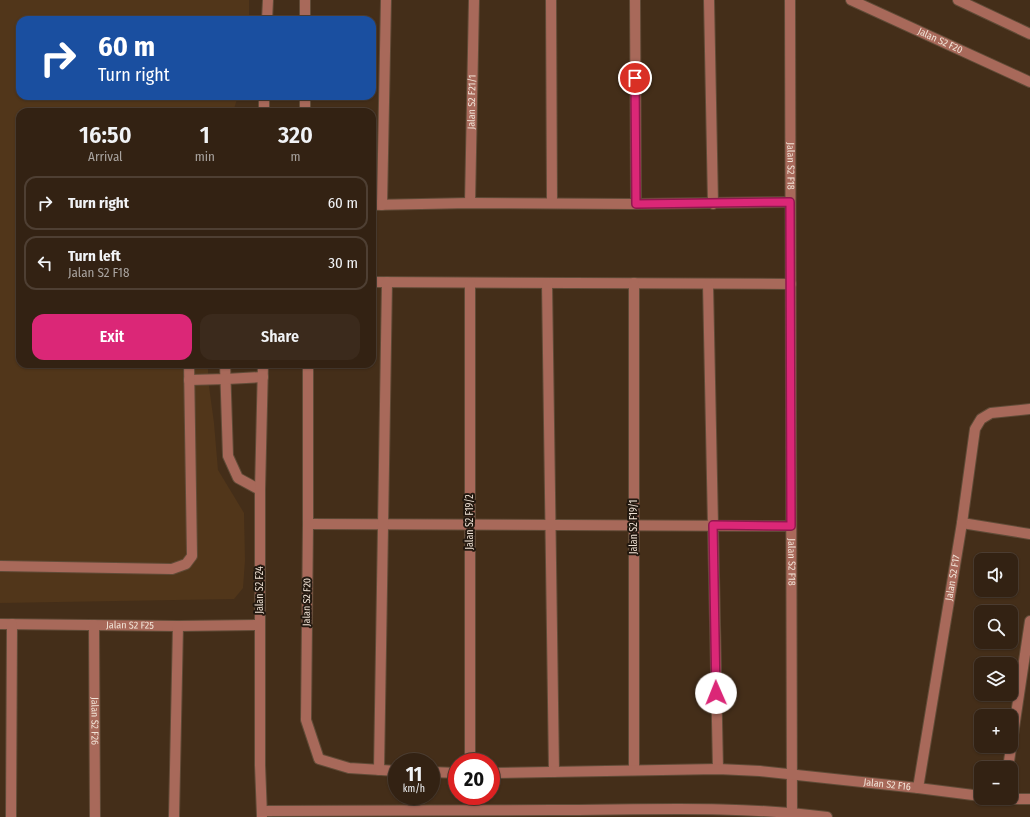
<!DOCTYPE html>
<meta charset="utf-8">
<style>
body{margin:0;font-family:"Fira Sans Condensed",sans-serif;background:#3b2a1c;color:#f1f3f6;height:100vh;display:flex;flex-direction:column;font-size:15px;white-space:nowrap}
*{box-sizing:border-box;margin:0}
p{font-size:13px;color:#a9a4a0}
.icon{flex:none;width:22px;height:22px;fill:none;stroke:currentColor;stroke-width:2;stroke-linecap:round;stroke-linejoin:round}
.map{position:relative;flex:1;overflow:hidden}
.sheet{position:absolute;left:16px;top:108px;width:360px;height:260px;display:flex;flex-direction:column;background:#332213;border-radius:12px;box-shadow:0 1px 3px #0004,0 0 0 1px #4e3f33}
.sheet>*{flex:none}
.banner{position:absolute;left:16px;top:16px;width:360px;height:84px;border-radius:12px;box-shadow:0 1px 3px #0004,0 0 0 1px #4e3f33;background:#1a4fa0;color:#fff;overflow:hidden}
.tools{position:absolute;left:974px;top:553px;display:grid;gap:8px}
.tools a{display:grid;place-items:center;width:44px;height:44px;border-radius:8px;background:#332213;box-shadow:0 1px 3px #0004,0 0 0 1px #4e3f33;font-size:20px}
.speed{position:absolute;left:388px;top:753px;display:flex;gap:8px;font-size:20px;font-weight:700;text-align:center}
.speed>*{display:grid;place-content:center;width:52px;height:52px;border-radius:50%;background:#332213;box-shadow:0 1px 3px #0004,0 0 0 1px #4e3f33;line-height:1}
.speed small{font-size:10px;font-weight:400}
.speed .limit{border:6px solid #d22;background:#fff;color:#111}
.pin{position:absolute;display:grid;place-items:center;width:34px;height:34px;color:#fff;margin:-17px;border:2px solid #fff;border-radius:50%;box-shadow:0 1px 4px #0007}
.me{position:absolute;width:44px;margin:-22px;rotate:359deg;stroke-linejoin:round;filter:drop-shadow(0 0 3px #0008)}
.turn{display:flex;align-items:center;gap:14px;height:84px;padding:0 16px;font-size:18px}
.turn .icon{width:52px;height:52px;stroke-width:2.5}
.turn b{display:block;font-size:28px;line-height:34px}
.eta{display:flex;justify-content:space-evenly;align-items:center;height:68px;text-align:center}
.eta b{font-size:24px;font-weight:600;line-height:28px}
.action{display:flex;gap:8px;margin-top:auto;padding:8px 16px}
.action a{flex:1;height:46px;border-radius:12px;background:#db2777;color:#fff;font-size:16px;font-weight:600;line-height:46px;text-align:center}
.action a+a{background:#3b2a1c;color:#f1f3f6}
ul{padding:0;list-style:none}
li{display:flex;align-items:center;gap:12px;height:54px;margin:0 8px 6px;padding:0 8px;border:2px solid #4e3f33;border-radius:12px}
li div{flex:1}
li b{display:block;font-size:15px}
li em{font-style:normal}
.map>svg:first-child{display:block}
.built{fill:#51361a}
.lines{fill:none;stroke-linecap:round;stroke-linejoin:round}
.minor-casing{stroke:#604b37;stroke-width:12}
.minor{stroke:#a8695a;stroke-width:10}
.route-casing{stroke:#8e194d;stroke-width:10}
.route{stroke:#db2777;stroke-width:7}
.labels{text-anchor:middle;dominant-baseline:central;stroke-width:4;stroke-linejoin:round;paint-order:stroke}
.street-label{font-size:10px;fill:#f1e3d6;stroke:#231910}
</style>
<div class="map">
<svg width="1030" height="817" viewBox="0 0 1030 817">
<rect width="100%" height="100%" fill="#442e19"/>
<!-- built -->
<polygon class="built" points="0,0 249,0 249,20 20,20 20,96 238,96 233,112 20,112 20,364 208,364 208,379 214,423 218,470 244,513 245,560 243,588 234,599 0,603"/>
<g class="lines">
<defs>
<g id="minor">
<polyline points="305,0 305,20"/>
<polyline points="551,0 552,203"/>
<polyline points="635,0 636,204"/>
<polyline points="709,0 713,204"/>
<path id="s1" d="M 790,0 L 792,817"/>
<path id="s2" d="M 851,0 L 1030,82"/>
<polyline points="958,0 1030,34"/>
<polyline points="267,20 268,0"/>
<polyline points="305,96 305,112"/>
<polyline points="264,112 264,96"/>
<path id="s3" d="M 470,203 L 474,0"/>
<polyline points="372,205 470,203 636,204 790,202"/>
<polyline points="382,205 386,0"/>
<polyline points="372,282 791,284"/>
<polyline points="470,283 470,762"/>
<polyline points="547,283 554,772"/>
<polyline points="634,283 634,770"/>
<polyline points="708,284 718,769"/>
<polyline points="225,364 228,456 238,478 260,490"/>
<polyline points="308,364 308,524 306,720 319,759 349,768 397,771"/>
<polyline points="189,380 226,379 263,377"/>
<polyline points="962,523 1030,534"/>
<polyline points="308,524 791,526"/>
<polyline points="0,566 172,569 186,564 192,556 189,364"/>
<path id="s4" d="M 0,624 L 178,626 L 260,625"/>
<path id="s5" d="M 94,625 L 95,817"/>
<polyline points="1008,768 1030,621"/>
<polyline points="379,770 387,282"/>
<polyline points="431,772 457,773"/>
<path id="s6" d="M 491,773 L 718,769 L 760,771 L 918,788 L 981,796"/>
<path id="s7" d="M 918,788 L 962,523 L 975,429 L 981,419 L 991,413 L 1030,409"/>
<polyline points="993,798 1003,799 1030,799"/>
<path d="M 262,811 C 359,810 455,811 552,810 C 644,810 736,805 827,817"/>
<polyline points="262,816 260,765 260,490 263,364"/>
<polyline points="11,817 12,624"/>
<polyline points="174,817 178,626"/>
</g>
</defs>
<!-- minor casing -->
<use href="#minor" class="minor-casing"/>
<!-- minor -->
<use href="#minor" class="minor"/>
</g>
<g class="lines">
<defs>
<polyline id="route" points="635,78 636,204 790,202 791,526 713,525 716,693"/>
</defs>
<!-- route casing -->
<use href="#route" class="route-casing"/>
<!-- route -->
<use href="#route" class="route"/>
</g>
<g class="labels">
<!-- street labels -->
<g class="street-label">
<text stroke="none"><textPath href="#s2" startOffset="98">Jalan S2 F20</textPath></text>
<text stroke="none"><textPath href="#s3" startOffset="101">Jalan S2 F21/1</textPath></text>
<text stroke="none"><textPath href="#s1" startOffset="166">Jalan S2 F18</textPath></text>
<text transform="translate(470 522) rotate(-90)">Jalan S2 F19/2</text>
<text transform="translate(634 527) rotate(-90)">Jalan S2 F19/1</text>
<text stroke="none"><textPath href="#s1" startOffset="562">Jalan S2 F18</textPath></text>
<text stroke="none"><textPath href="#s7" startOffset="213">Jalan S2 F17</textPath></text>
<text transform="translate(260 590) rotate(-90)">Jalan S2 F24</text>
<text transform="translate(307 602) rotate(-89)">Jalan S2 F20</text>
<text stroke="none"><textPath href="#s4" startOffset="130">Jalan S2 F25</textPath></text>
<text stroke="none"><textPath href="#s5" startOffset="96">Jalan S2 F26</textPath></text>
<text stroke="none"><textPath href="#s6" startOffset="397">Jalan S2 F16</textPath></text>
</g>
</g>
</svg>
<div class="tools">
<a><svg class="icon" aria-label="sound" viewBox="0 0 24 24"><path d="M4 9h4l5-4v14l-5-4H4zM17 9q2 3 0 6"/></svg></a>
<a><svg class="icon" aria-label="search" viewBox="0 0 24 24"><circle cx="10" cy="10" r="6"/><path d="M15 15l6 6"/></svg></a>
<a><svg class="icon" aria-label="layers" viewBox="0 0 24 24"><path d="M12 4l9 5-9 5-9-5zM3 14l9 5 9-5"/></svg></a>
<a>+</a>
<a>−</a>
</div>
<div class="speed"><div>11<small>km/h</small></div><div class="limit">20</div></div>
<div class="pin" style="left:635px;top:78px;background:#d93025"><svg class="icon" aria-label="arrive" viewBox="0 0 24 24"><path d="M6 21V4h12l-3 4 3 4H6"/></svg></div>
<svg class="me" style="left:716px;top:693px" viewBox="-20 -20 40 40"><circle r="19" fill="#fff"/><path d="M0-13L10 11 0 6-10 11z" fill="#db2777"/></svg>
<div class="banner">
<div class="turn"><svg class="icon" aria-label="right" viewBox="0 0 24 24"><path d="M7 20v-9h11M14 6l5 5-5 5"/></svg><div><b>60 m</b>Turn right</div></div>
</div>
<section class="sheet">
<div class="eta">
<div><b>16:50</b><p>Arrival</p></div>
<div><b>1</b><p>min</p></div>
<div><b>320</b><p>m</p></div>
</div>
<ul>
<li><svg class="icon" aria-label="right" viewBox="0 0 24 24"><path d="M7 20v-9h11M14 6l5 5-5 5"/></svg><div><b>Turn right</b></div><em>60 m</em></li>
<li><svg class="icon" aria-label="left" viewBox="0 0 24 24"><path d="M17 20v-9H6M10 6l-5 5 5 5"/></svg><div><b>Turn left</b><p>Jalan S2 F18</p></div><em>30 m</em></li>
</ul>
<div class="action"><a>Exit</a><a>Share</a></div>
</section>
</div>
